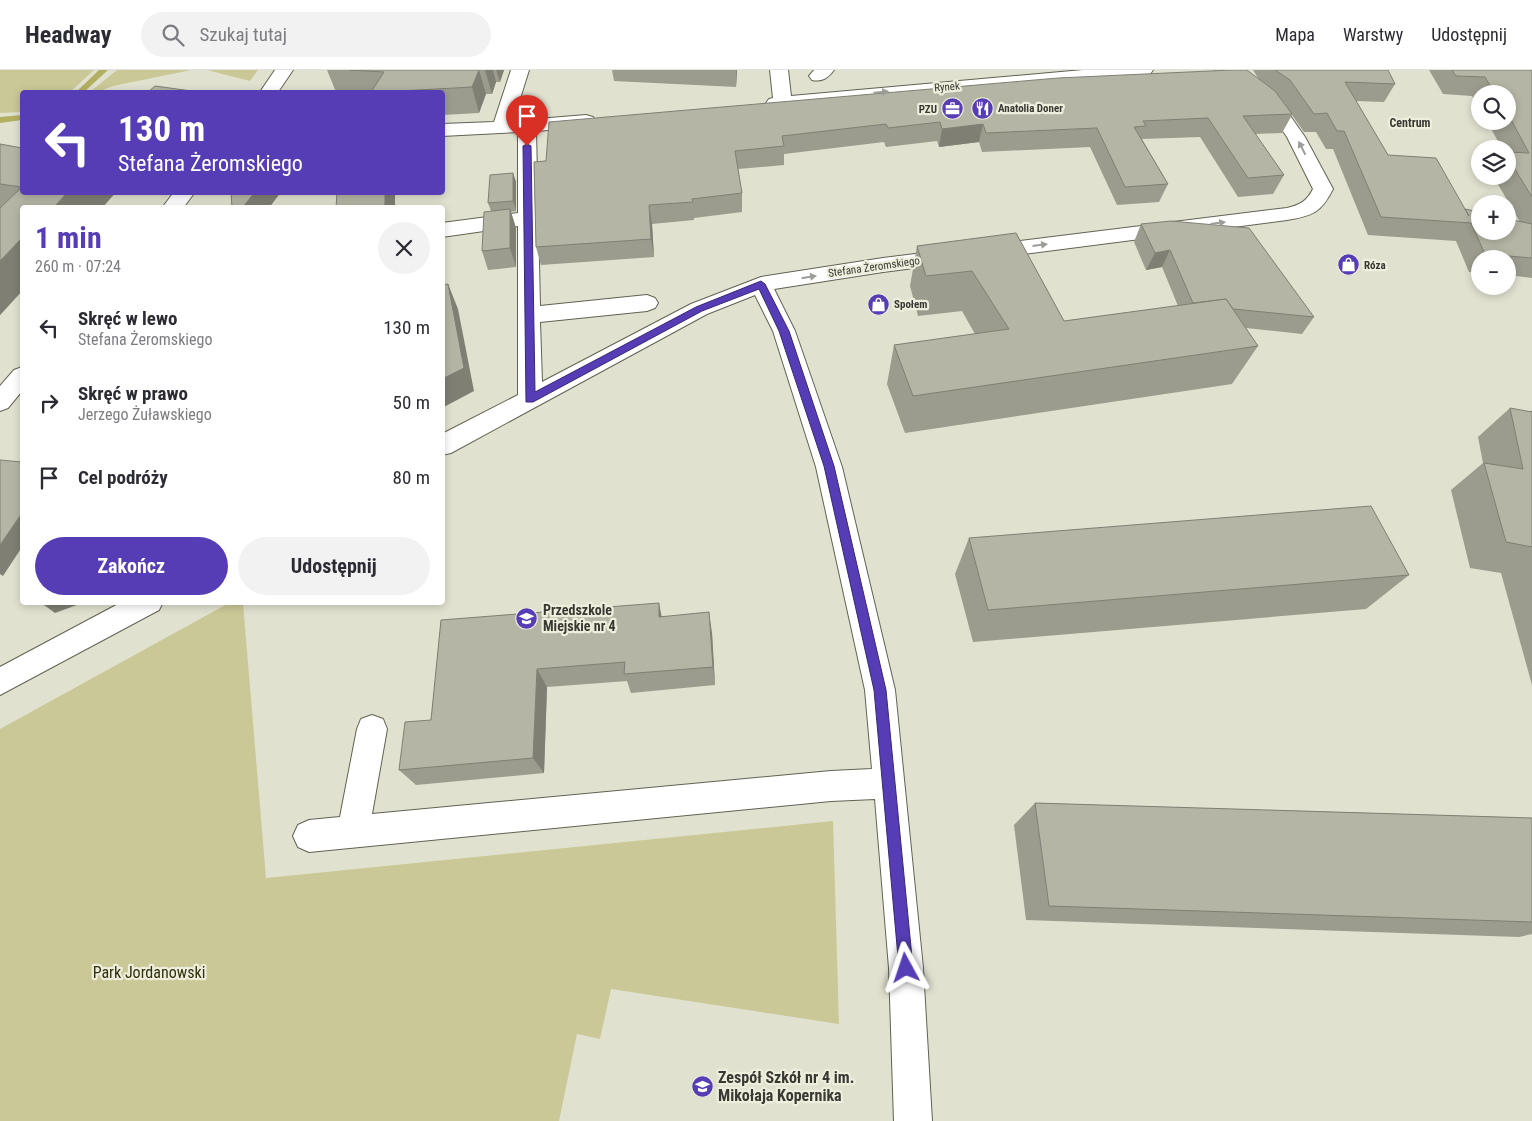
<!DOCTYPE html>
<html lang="pl">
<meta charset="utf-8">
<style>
body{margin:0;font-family:"Roboto Condensed",sans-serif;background:#f2f2f3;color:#2b2b33;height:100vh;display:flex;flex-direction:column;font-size:19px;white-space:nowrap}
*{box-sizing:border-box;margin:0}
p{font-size:16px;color:#7c7c81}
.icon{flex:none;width:28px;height:28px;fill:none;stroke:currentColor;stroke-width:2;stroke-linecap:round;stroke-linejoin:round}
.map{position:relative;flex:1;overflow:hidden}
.details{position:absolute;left:20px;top:135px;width:425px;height:400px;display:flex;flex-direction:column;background:#fff;border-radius:5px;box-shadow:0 2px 8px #0003}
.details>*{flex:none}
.hud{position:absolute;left:20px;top:20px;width:425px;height:105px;border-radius:5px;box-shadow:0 2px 8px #0003;background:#563db5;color:#fff;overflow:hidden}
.tools{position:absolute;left:1471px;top:15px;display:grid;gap:10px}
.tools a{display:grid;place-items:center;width:45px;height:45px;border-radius:50%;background:#fff;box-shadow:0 2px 8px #0003;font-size:25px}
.pin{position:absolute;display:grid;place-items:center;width:42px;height:42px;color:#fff;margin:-51px -21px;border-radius:50% 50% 50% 0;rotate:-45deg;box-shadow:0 0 5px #0007}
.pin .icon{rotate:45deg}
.me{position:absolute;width:55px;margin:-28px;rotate:355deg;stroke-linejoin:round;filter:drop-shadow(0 0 4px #0008)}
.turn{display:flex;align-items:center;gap:18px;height:105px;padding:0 15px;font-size:22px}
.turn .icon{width:65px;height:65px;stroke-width:2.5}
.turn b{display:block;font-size:35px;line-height:42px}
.round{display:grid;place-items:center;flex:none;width:52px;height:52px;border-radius:26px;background:#f2f2f3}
.summary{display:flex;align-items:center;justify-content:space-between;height:85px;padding:0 15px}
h1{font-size:30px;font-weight:700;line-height:38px;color:#563db5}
.cta{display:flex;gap:10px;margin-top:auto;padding:10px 15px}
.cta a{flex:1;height:58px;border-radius:30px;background:#563db5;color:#fff;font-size:20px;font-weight:700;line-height:58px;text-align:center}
.cta a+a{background:#f2f2f3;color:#2b2b33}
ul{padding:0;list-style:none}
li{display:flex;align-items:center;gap:15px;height:75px;padding:0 15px}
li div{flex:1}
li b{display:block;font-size:19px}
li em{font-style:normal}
header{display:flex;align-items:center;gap:30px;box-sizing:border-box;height:70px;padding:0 25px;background:#fff;border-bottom:1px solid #e1e1e2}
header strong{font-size:24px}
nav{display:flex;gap:28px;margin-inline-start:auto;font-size:18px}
.search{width:350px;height:45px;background:#f2f2f3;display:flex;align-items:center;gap:12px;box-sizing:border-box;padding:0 18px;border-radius:28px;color:#7c7c81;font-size:19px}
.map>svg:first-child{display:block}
.green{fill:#cac896}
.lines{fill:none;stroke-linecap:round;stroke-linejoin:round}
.stream{fill:#b3af60;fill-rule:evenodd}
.minor-casing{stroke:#626253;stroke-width:2}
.minor{fill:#fff;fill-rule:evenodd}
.wall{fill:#9c9c8e}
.shaded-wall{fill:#7f7f74}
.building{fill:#b5b5a5;stroke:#7f7f74}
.oneway{fill:#9c9c99}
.route{fill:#563db5;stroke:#382876}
.labels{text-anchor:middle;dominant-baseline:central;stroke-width:4.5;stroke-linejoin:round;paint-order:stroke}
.far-street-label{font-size:11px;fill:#393933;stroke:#eed}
.far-poi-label{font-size:11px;font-weight:bold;fill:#393933;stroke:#eed;text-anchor:start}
.far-neighbourhood-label{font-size:12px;font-weight:bold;fill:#393933;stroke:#eed}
.poi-label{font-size:14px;font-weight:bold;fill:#393933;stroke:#eed;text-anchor:start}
.near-park-label{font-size:16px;fill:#312f0c;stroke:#eed}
.near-poi-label{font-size:16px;font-weight:bold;fill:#393933;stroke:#eed;text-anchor:start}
</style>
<header>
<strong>Headway</strong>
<div class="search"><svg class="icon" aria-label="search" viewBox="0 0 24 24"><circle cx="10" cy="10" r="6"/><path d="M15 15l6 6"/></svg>Szukaj tutaj</div>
<nav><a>Mapa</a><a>Warstwy</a><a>Udostępnij</a></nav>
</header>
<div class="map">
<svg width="1532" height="1051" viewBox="0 0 1532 1051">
<rect width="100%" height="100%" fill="#e1e1d0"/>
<!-- green -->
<g class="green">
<polygon points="0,0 94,0 70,22 22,22 22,42 0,43"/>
<polygon points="117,0 191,0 113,16 97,22 90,22"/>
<polygon points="207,0 258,0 250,11"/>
<polygon points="229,533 243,533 266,808 833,751 839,954 611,919 600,969 577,964 559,1051 0,1051 0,659"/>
</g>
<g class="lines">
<!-- stream -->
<g class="stream">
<polygon points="99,0 108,0 84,22 76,22"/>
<polygon points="22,45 22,50 0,53 0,47"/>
</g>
<defs>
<g id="minor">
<polygon points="275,0 293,0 278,22 260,22"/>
<path d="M 511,0 L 529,0 L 513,51 L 586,45 L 593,47 L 595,51 L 593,55 L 586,57 L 536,61 L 540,236 L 647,225 L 655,228 L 658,233 L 655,238 L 647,241 L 540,252 L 542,312 L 691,234 L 761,207 L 883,188 L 1287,138 C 1300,135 1307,131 1313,119 L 1287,67 L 1267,38 L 1216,0 L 1236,0 L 1279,30 L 1305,67 L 1333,119 C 1321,143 1312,146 1287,150 L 883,202 L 774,219 L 795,261 L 842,397 L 895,620 L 923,898 L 932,1051 L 894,1051 L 889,898 L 875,729 L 831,731 L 309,782 L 298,777 L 293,766 L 298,755 L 309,750 L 340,747 L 357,659 L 361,649 L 372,645 L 383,649 L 387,659 L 372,744 L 831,701 L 872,699 L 865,620 L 816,397 L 773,261 L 755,225 L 707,244 L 451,383 L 442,385 L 442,364 L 518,325 L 518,156 L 442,167 L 442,153 L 518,143 L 518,62 L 442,66 L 442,54 L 494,52 Z"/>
<polygon points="770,0 788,0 791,26 1083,0 1153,0 1150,4 1144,5 783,38 769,37 766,33 769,29 773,28"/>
<path d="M 814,0 L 834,0 C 828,8 822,12 812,10 L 809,6 Z"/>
<polygon points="174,122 195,122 183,138 162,138"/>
<polygon points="22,297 22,321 8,338 0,341 0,316 14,300"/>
<polygon points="122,532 163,532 159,540 0,625 0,597"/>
</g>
</defs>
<!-- minor casing -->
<use href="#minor" class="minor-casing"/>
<!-- minor -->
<use href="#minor" class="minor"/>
</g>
<!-- wall -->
<g class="wall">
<polygon points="327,0 504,0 500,12 496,12 492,24 486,24 479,43 442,45 442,22 336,22"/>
<polygon points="612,0 737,0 736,17 614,11"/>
<polygon points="1253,0 1388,0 1395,14 1384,32 1356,31 1388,85 1465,140 1520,152 1493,106 1508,106 1508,79 1502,79 1487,51 1508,51 1508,24 1480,24 1480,40 1472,26 1443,24 1429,0 1532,0 1532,208 1508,205 1508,189 1480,189 1480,203 1469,202 1456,171 1368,165 1333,79 1326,79 1316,62 1304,62 1292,45 1282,63 1255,64 1284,105 1273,124 1238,127 1200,67 1142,69 1168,114 1159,132 1117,135 1090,77 982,82 979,72 939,77 937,71 886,77 884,72 784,84 784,95 738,99 742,123 742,142 694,148 694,150 652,154 654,187 541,195 536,177 534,92 1258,8"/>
<polygon points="0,74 22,78 22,122 116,122 102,138 22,138 22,221 0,245"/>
<polygon points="513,103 516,112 516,141 511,142 516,158 516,197 488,200 482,181 491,141 488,133"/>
<polygon points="1141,154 1314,247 1302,264 1246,258 1258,276 1232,314 905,363 887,314 894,275 975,264 962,241 918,246 910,216 917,176 1016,163 1064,251 1178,236 1162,197 1146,200 1134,172"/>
<polygon points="1510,338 1530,342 1532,340 1532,615 1501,503 1470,498 1451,420 1483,393 1478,367"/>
<polygon points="969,468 1409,505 1366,539 973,572 955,504"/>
<polygon points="662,546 712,563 715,615 631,623 627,611 547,617 544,703 416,715 399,700 431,650 441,550"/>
<polygon points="1035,733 1532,748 1532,864 1519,867 1026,850 1014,755"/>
</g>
<!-- shaded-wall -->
<g class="shaded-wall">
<polygon points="479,0 486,24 479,43 472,17"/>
<polygon points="485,0 493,0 496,12 492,24"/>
<polygon points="496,0 504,0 500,12"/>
<polygon points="736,0 737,0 736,17"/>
<polygon points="983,54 979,72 939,77 942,59"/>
<polygon points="513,103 516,112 516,141 513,131"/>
<polygon points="68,122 116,122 102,138 53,138"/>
<polygon points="255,122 281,122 269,138 242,138"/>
<polygon points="385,122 395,122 395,138 372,138"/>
<polygon points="649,135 652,154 654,187 651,169"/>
<polygon points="510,139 516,158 516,197 510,178"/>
<polygon points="22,168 22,221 0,245 0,191"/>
<polygon points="1170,180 1162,197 1146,200 1155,183"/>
<polygon points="448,214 458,239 474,321 442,338 442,309"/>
<polygon points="22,443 22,477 3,506 0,504 0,475"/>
<polygon points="52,532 85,532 55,543 44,535"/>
<polygon points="659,533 663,554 659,547"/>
<polygon points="709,542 712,563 715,615 713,597"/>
<polygon points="537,599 547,617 544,703 533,688"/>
</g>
<!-- building -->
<g class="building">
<polygon points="350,0 479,0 472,17 382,22 371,22 384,2"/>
<polygon points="1232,0 1247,0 1275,21 1292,44 1243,46 1284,105 1248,108 1208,48 1143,51 1146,56 1134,57 1168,114 1125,117 1097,58 986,63 983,54 942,59 940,52 888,58 886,54 782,66 784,76 735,81 742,123 692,129 693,132 649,135 651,169 536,177 534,92 546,91 549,52 1058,8"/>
<polygon points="1275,0 1388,0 1395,14 1345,12 1388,85 1436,88 1469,146 1465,139 1480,142 1480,161 1508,161 1508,149 1532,154 1532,188 1485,184 1471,153 1381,147 1344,61 1337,61 1327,43 1314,44 1290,10"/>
<polygon points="1452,0 1532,0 1532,127 1508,88 1508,82 1529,83 1508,44 1508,24 1495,24 1485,7 1456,6"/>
<polygon points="155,16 199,22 148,22"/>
<polygon points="0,74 22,78 22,122 68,122 53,138 22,138 22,168 0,191 0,138 22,117 0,114"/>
<polygon points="513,103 513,131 488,133 490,105"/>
<polygon points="231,122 255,122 242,138 232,138"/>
<polygon points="337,122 385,122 385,135 372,138 336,138"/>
<polygon points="510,139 510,178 482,181 484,142"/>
<polygon points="1171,151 1249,158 1314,247 1233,239 1226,229 1193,233 1170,180 1155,183 1141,154"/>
<polygon points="1016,163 1064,251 1226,229 1258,276 913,326 894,275 1009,259 972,201 926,206 917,176"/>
<polygon points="448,214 464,298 442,309 442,215"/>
<polygon points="1510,338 1532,342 1532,477 1506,472 1484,393 1523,399"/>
<polygon points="0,390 22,392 22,443 0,475"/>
<polygon points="1371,436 1409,505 988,540 969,468"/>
<polygon points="43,532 52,532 44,535"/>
<polygon points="659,533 659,547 709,542 713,597 624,604 625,592 537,599 533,688 399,700 405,652 431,650 441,550"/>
<polygon points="1035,733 1532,748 1532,852 1049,836"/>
</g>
<!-- one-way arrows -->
<defs><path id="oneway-solid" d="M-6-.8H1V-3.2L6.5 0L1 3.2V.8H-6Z" transform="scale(1.25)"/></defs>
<g class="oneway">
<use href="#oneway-solid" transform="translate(881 22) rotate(-5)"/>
<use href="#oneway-solid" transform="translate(1302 78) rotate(-117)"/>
<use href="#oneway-solid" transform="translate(1218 153) rotate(-7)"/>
<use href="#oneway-solid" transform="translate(1040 175) rotate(-7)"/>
<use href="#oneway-solid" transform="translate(809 207) rotate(-9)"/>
</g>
<!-- route -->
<polygon class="route" points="527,74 531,76 535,322 696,237 761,211 765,214 789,261 834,396 886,620 913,898 911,903 906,905 901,903 899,898 874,620 824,396 779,261 759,219 702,241 533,332 526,332 523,76"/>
<!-- icons -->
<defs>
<symbol id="restaurant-disc" viewBox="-11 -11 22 22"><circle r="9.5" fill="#563db5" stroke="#eed"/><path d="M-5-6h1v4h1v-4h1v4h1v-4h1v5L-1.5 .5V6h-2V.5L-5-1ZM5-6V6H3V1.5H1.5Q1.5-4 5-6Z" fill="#fff"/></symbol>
<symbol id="office-disc" viewBox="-11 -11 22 22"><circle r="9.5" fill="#563db5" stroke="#eed"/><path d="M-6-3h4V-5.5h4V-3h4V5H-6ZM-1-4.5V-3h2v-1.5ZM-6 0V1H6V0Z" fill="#fff"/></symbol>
<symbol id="shop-disc" viewBox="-11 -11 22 22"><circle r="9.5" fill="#563db5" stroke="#eed"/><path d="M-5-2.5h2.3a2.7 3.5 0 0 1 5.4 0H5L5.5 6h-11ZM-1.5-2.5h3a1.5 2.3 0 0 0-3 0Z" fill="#fff"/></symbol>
<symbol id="school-disc" viewBox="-11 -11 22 22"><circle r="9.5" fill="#563db5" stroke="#eed"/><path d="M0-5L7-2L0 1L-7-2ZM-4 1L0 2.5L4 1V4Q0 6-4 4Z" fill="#fff"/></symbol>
</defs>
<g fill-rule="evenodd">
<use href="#restaurant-disc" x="970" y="26" width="25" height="25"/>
<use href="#office-disc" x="940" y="26" width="25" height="25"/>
<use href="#shop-disc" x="1336" y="182" width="25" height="25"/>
<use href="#shop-disc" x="866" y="222" width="25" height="25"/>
<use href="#school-disc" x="514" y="536" width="25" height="25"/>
<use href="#school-disc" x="690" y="1004" width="25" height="25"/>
</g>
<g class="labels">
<!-- far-street labels -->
<g class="far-street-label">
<text transform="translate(947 17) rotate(-5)">Rynek</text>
<text transform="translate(874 197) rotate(-8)">Stefana Żeromskiego</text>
</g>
<!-- far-poi labels -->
<g class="far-poi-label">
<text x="998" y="38">Anatolia Doner</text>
<text x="937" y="39" text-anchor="end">PZU</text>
<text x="1364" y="195">Róza</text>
<text x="894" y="234">Społem</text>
</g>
<!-- far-neighbourhood labels -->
<g class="far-neighbourhood-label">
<text x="1410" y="53">Centrum</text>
</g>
<!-- poi labels -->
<g class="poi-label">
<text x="543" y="540">Przedszkole<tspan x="543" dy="16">Miejskie nr 4</tspan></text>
</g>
<!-- near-park labels -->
<g class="near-park-label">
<text x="149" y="902">Park Jordanowski</text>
</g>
<!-- near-poi labels -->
<g class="near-poi-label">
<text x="718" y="1007">Zespół Szkół nr 4 im.<tspan x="718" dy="18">Mikołaja Kopernika</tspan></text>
</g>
</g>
</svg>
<div class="tools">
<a><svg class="icon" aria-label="search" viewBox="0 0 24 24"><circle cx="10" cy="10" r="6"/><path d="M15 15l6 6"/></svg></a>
<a><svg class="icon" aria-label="layers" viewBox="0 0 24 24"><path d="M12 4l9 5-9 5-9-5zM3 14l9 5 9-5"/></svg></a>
<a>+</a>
<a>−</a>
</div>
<div class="pin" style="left:527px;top:76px;background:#d93025"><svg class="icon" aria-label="arrive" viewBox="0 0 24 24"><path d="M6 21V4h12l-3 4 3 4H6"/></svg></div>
<svg class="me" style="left:906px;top:898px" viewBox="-20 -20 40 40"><path d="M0-17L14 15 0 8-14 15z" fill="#563db5" stroke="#fff" stroke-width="4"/></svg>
<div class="hud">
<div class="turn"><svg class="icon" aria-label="left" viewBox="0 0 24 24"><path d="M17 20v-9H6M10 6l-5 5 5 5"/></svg><div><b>130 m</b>Stefana Żeromskiego</div></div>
</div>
<section class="details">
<div class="summary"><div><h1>1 min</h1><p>260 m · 07:24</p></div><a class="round"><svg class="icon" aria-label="close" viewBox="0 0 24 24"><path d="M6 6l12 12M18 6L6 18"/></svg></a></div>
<ul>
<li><svg class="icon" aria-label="left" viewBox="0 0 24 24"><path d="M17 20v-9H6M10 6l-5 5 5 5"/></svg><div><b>Skręć w lewo</b><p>Stefana Żeromskiego</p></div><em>130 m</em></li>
<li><svg class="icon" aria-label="right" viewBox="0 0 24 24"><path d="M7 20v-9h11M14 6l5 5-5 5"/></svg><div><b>Skręć w prawo</b><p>Jerzego Żuławskiego</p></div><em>50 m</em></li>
<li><svg class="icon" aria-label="arrive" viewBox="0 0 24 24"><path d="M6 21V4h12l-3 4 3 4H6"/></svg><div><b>Cel podróży</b></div><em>80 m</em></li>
</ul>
<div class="cta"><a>Zakończ</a><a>Udostępnij</a></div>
</section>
</div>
